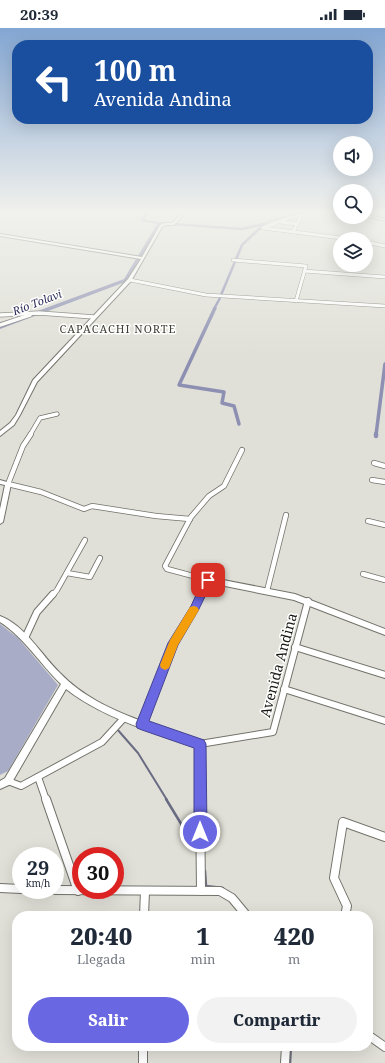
<!DOCTYPE html>
<html lang="es">
<meta charset="utf-8">
<style>
body{margin:0;font-family:"Noto Serif",serif;background:#f2f2f3;color:#1f2937;height:100vh;display:flex;flex-direction:column;font-size:15px;white-space:nowrap}
*{box-sizing:border-box;margin:0}
p{font-size:13px;color:#747a83}
.icon{flex:none;width:22px;height:22px;fill:none;stroke:currentColor;stroke-width:2;stroke-linecap:round;stroke-linejoin:round}
.map{position:relative;flex:1;overflow:hidden}
.side{position:absolute;left:12px;top:883px;width:361px;height:140px;display:flex;flex-direction:column;background:#fff;border-radius:16px;box-shadow:0 4px 16px #0002}
.side>*{flex:none}
.banner{position:absolute;left:12px;top:12px;width:361px;height:84px;border-radius:16px;box-shadow:0 4px 16px #0002;background:#1a4fa0;color:#fff;overflow:hidden}
.fabs{position:absolute;left:333px;top:108px;display:grid;gap:8px}
.fabs a{display:grid;place-items:center;width:40px;height:40px;border-radius:50%;background:#fff;box-shadow:0 4px 16px #0002;font-size:20px}
.speed{position:absolute;left:12px;top:819px;display:flex;gap:8px;font-size:20px;font-weight:700;text-align:center}
.speed>*{display:grid;place-content:center;width:52px;height:52px;border-radius:50%;background:#fff;box-shadow:0 4px 16px #0002;line-height:1}
.speed small{font-size:10px;font-weight:400}
.speed .limit{border:6px solid #d22;background:#fff;color:#111}
.pin{position:absolute;display:grid;place-items:center;width:34px;height:34px;color:#fff;margin:-17px;border-radius:8px;box-shadow:0 2px 6px #0006}
.me{position:absolute;width:44px;margin:-22px;rotate:0deg;stroke-linejoin:round;filter:drop-shadow(0 0 3px #0008)}
.turn{display:flex;align-items:center;gap:14px;height:84px;padding:0 16px;font-size:18px}
.turn .icon{width:52px;height:52px;stroke-width:2.5}
.turn b{display:block;font-size:28px;line-height:34px}
.eta{display:flex;justify-content:space-evenly;align-items:center;height:68px;text-align:center}
.eta b{font-size:24px;font-weight:800;line-height:28px}
.primary-button{display:flex;gap:8px;margin-top:auto;padding:8px 16px}
.primary-button a{flex:1;height:46px;border-radius:24px;background:#6967e1;color:#fff;font-size:16px;font-weight:800;line-height:46px;text-align:center}
.primary-button a+a{background:#f2f2f3;color:#1f2937}
.status{display:flex;justify-content:space-between;align-items:center;height:28px;padding:0 20px;background:#fff;direction:ltr}
.status svg{height:11px;fill:currentColor}
.map>svg:first-child{display:block}
.green{fill:#a8acc6}
.lines{fill:none;stroke-linecap:round;stroke-linejoin:round}
.stream-far2{stroke:#6a6c83;stroke-width:1}
.stream-far1{stroke:#6a6c83;stroke-width:2}
.stream{stroke:#6a6c83;stroke-width:2.5}
.canal-far2{stroke:#8d90b2;stroke-width:2.5}
.canal-far1{stroke:#8d90b2;stroke-width:3.5}
.canal{stroke:#8d90b2;stroke-width:4.5}
.river{fill:#8d90b2;fill-rule:evenodd}
.minor-far4-casing{stroke:#73736c;stroke-width:4}
.minor-far3-casing{stroke:#73736c;stroke-width:5}
.minor-far2-casing{stroke:#73736c;stroke-width:6}
.minor-far1-casing{stroke:#73736c;stroke-width:8}
.minor-casing{stroke:#73736c;stroke-width:10}
.tertiary-casing{stroke:#73736c;stroke-width:2}
.secondary-casing{stroke:#73736c;stroke-width:2}
.minor-far4{stroke:#fff;stroke-width:3}
.minor-far3{stroke:#fff;stroke-width:3.5}
.minor-far2{stroke:#fff;stroke-width:4.5}
.minor-far1{stroke:#fff;stroke-width:6}
.minor{stroke:#fff;stroke-width:8}
.tertiary{fill:#fff;fill-rule:evenodd}
.secondary{fill:#f3f0ce;fill-rule:evenodd}
.route{fill:#6967e1;stroke:#444392}
.slow{fill:#f59e0b}
.labels{text-anchor:middle;dominant-baseline:central;stroke-width:3;stroke-linejoin:round;paint-order:stroke}
.far-water-label{font-size:11px;font-style:italic;fill:#2b2c59;stroke:#fffffe}
.far-neighbourhood-label{font-size:11px;letter-spacing:1px;fill:#3f3e38;stroke:#fffffe}
.near-street-label{font-size:14px;fill:#191916;stroke:#fffffe}
</style>
<div class="status"><b>20:39</b><svg viewBox="0 0 49 12"><path d="M0 12V9h3v3zM5 12V6h3v6zM10 12V3h3v9zM15 12V0h3v12zM26 1h20v11H26zM47 4h2v5h-2z"/></svg></div>
<div class="map">
<svg width="385" height="1035" viewBox="0 0 385 1035">
<rect width="100%" height="100%" fill="#e0e0d8"/>
<!-- green -->
<polygon class="green" points="0,596 18,610 58,657 8,743 0,747"/>
<g class="lines">
<!-- stream-far2 -->
<polyline class="stream-far2" points="304,183 270,193 260,199 260,201 340,211"/>
<!-- stream-far1 -->
<polyline class="stream-far1" points="117,701 138,725 167,772"/>
<!-- stream -->
<g class="stream">
<polyline points="166,771 197,822"/>
<polyline points="205,843 206,858 223,860"/>
<polyline points="290,1035 291,1018"/>
</g>
<!-- canal-far2 -->
<g class="canal-far2">
<polyline points="160,195 242,201 264,196"/>
<polyline points="221,267 242,217 260,200"/>
<polyline points="214,281 220,270"/>
</g>
<!-- canal-far1 -->
<g class="canal-far1">
<polyline points="215,280 179,357 224,364 222,375 234,378 239,396"/>
<polyline points="376,407 385,336"/>
</g>
<!-- canal -->
<polyline class="canal" points="376,408 376,406"/>
<!-- river -->
<polygon class="river" points="146,183 150,183 144,191 162,195 128,253 0,301 0,297 124,251 157,196 140,193"/>
<defs>
<g id="minor-far4">
<polyline points="280,194 297,196"/>
<polyline points="263,200 349,211"/>
<polyline points="263,200 288,190 320,183"/>
<polyline points="293,204 302,186"/>
<polyline points="366,214 385,218"/>
<polyline points="233,232 306,238 296,273"/>
<polyline points="304,243 385,249"/>
<polyline points="130,252 206,267 385,278"/>
</g>
<g id="minor-far3">
<polyline points="0,287 39,285 94,289"/>
<polyline points="0,297 30,287"/>
<polyline points="30,407 40,390 57,386"/>
</g>
<g id="minor-far2">
<polyline points="31,406 23,418 8,456 41,464 84,481 92,478 156,488 190,491"/>
<polyline points="374,435 385,438"/>
<polyline points="372,452 385,454"/>
<polyline points="368,493 385,497"/>
<polyline points="67,545 90,549 100,530"/>
<polyline points="363,546 385,552"/>
<polyline points="208,552 167,541 165,538 191,489 209,468 224,458 242,422"/>
<polyline points="267,563 286,487"/>
<polyline points="53,567 57,562 85,512"/>
</g>
<g id="minor-far1">
<polyline points="25,610 37,584 53,566"/>
<polyline points="295,619 385,647"/>
<polyline points="284,661 385,693"/>
<polyline points="141,696 200,716 273,704 308,573"/>
<polyline points="200,716 200,772"/>
<polyline points="38,749 46,772"/>
<polyline points="8,753 21,758 102,714 124,690"/>
</g>
<g id="minor">
<polyline points="46,771 78,863"/>
<polyline points="200,771 201,863"/>
<polyline points="0,860 21,861"/>
<polyline points="55,862 220,863 232,870 247,888"/>
<polyline points="144,888 145,863"/>
<polyline points="345,888 347,878 334,850 343,794 385,809"/>
<polyline points="368,1007 385,1019"/>
<polyline points="143,1018 143,1035"/>
<polyline points="285,1035 286,1018"/>
</g>
<g id="tertiary">
<polygon points="184,183 187,183 174,197 166,197 162,199 131,253 37,354 20,387 14,397 0,408 0,403 10,395 16,387 33,352 128,251 141,231 0,208 0,206 142,229 160,197 165,195 172,195"/>
<polygon points="0,452 10,455 11,456 3,494 0,496 0,481 5,457 0,456"/>
<path d="M 208,549 L 295,566 L 385,601 L 385,607 L 294,572 L 210,555 L 197,582 L 177,616 L 144,699 L 141,700 C 114,690 89,679 66,661 L 11,756 L 0,761 L 0,753 L 5,750 L 61,656 C 40,636 25,610 0,594 L 0,588 C 26,598 41,627 60,645 C 82,668 110,681 139,692 L 171,615 L 192,578 L 206,550 Z"/>
</g>
<polygon id="secondary" points="366,186 385,191 385,193 366,188"/>
</defs>
<!-- minor-far4 casing -->
<use href="#minor-far4" class="minor-far4-casing"/>
<!-- minor-far3 casing -->
<use href="#minor-far3" class="minor-far3-casing"/>
<!-- minor-far2 casing -->
<use href="#minor-far2" class="minor-far2-casing"/>
<!-- minor-far1 casing -->
<use href="#minor-far1" class="minor-far1-casing"/>
<!-- minor casing -->
<use href="#minor" class="minor-casing"/>
<!-- tertiary casing -->
<use href="#tertiary" class="tertiary-casing"/>
<!-- secondary casing -->
<use href="#secondary" class="secondary-casing"/>
<!-- minor-far4 -->
<use href="#minor-far4" class="minor-far4"/>
<!-- minor-far3 -->
<use href="#minor-far3" class="minor-far3"/>
<!-- minor-far2 -->
<use href="#minor-far2" class="minor-far2"/>
<!-- minor-far1 -->
<use href="#minor-far1" class="minor-far1"/>
<!-- minor -->
<use href="#minor" class="minor"/>
<!-- tertiary -->
<use href="#tertiary" class="tertiary"/>
<!-- secondary -->
<use href="#secondary" class="secondary"/>
</g>
<!-- sky -->
<linearGradient id="sky" x2="0" y2="1"><stop stop-color="#83a6d2"/><stop offset="0.56" stop-color="#f1f1ed"/><stop offset="1" stop-color="#f1f1ed" stop-opacity="0"/></linearGradient>
<rect width="385" height="328" fill="url(#sky)"/>
<!-- route -->
<polygon class="route" points="208,548 211,549 213,552 198,583 178,617 149,693 204,712 206,716 207,804 205,808 200,810 196,808 194,804 194,720 142,702 137,700 136,696 168,615 191,578 204,549"/>
<!-- slow -->
<polygon class="slow" points="194,578 197,579 199,582 178,617 169,640 165,642 161,640 160,637 170,612 190,579"/>
<g class="labels">
<!-- far-water labels -->
<g class="far-water-label">
<text transform="translate(37 274) rotate(-21)">Río Tolavi</text>
</g>
<!-- far-neighbourhood labels -->
<g class="far-neighbourhood-label">
<text x="118" y="300">CAPACACHI NORTE</text>
</g>
<!-- near-street labels -->
<g class="near-street-label">
<text transform="translate(278 637) rotate(-75)">Avenida Andina</text>
</g>
</g>
</svg>
<div class="fabs">
<a><svg class="icon" aria-label="sound" viewBox="0 0 24 24"><path d="M4 9h4l5-4v14l-5-4H4zM17 9q2 3 0 6"/></svg></a>
<a><svg class="icon" aria-label="search" viewBox="0 0 24 24"><circle cx="10" cy="10" r="6"/><path d="M15 15l6 6"/></svg></a>
<a><svg class="icon" aria-label="layers" viewBox="0 0 24 24"><path d="M12 4l9 5-9 5-9-5zM3 14l9 5 9-5"/></svg></a>
</div>
<div class="speed"><div>29<small>km/h</small></div><div class="limit">30</div></div>
<div class="pin" style="left:208px;top:552px;background:#d93025"><svg class="icon" aria-label="arrive" viewBox="0 0 24 24"><path d="M6 21V4h12l-3 4 3 4H6"/></svg></div>
<svg class="me" style="left:200px;top:804px" viewBox="-20 -20 40 40"><circle r="17" fill="#6967e1" stroke="#fff" stroke-width="3"/><path d="M0-11L8 9 0 5-8 9z" fill="#fff"/></svg>
<div class="banner">
<div class="turn"><svg class="icon" aria-label="left" viewBox="0 0 24 24"><path d="M17 20v-9H6M10 6l-5 5 5 5"/></svg><div><b>100 m</b>Avenida Andina</div></div>
</div>
<section class="side">
<div class="eta">
<div><b>20:40</b><p>Llegada</p></div>
<div><b>1</b><p>min</p></div>
<div><b>420</b><p>m</p></div>
</div>
<div class="primary-button"><a>Salir</a><a>Compartir</a></div>
</section>
</div>
